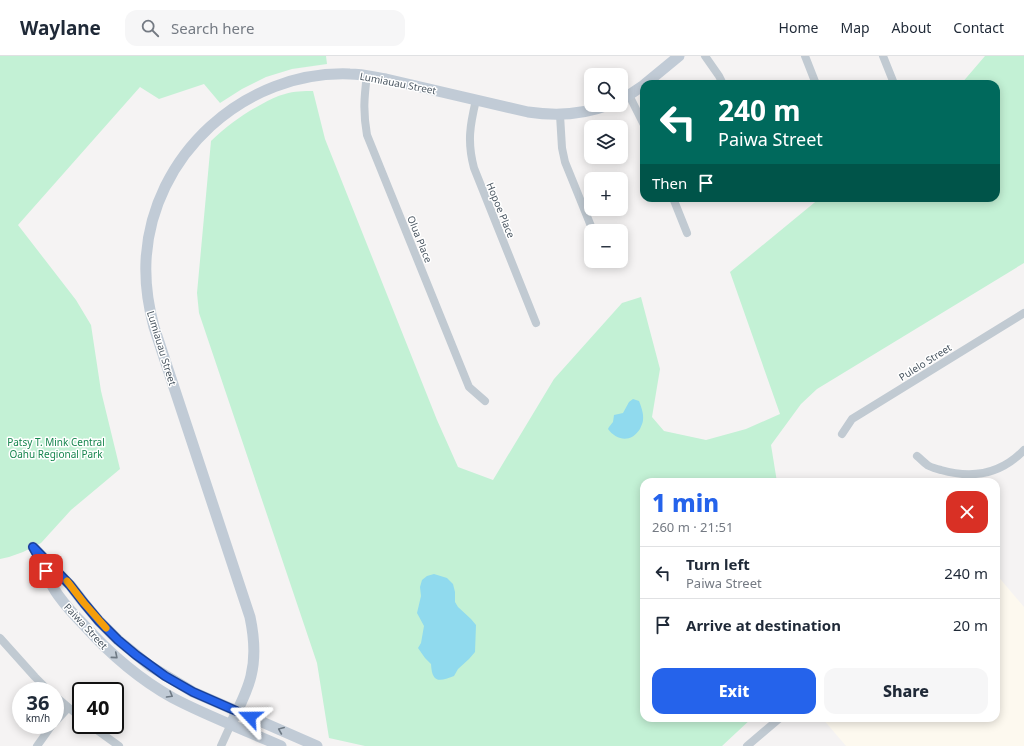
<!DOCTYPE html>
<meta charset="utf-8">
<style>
body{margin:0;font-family:"Noto Sans",sans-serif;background:#f6f6f7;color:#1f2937;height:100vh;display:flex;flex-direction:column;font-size:15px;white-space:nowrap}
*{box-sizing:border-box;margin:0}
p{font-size:13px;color:#747a83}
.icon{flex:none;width:22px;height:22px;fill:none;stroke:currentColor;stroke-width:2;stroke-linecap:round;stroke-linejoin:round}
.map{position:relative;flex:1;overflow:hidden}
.panel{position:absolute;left:640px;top:422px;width:360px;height:244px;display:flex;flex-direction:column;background:#fff;border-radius:12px;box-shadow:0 2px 10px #0003}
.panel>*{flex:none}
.hud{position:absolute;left:640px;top:24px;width:360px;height:122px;border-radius:12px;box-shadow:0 2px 10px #0003;background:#00695c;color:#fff;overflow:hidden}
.tools{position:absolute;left:584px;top:12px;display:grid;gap:8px}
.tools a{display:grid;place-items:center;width:44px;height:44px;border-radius:8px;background:#fff;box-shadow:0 2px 10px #0003;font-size:20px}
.speed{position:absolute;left:12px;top:626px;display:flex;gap:8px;font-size:20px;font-weight:700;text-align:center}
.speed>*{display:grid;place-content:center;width:52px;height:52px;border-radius:50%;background:#fff;box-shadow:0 2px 10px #0003;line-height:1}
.speed small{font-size:10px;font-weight:400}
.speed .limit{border:2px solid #111;border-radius:6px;background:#fff;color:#111}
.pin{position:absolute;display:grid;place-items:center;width:34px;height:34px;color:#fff;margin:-17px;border-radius:8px;box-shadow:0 2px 6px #0006}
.me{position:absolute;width:44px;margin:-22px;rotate:293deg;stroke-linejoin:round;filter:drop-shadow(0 0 3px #0008)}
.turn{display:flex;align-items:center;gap:14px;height:84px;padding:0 12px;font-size:18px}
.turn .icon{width:52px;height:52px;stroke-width:2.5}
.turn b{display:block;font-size:28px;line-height:34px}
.then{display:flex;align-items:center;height:38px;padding:0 12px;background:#0003;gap:8px;font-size:15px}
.round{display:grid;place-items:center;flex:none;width:42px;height:42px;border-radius:12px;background:#f6f6f7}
.overview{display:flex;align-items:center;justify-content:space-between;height:68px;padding:0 12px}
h1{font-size:24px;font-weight:800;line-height:30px;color:#2563eb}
.primary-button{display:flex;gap:8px;margin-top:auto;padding:8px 12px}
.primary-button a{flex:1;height:46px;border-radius:12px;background:#2563eb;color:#fff;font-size:16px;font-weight:800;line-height:46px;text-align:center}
.primary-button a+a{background:#f6f6f7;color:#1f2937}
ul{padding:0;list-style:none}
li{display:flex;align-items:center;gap:12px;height:52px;padding:0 12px;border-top:1px solid #e0e1e3}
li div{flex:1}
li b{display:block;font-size:15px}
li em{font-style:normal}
header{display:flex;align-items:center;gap:24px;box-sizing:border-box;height:56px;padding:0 20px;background:#fff;border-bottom:1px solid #e0e1e3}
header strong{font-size:19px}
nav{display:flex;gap:22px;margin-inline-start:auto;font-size:14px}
.search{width:280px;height:36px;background:#f6f6f7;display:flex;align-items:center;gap:10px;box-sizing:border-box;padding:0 14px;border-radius:12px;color:#747a83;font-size:15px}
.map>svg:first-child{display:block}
.commercial{fill:#fdf9ef}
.green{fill:#c3f1d5}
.water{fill:#90daee}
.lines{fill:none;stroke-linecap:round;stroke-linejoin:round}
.street{stroke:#c1cad2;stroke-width:8}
.secondary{stroke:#c1cbd6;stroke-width:11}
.oneway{stroke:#6e7984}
.route-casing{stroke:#184099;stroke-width:10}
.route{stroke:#2563eb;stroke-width:7}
.slow{stroke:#f59e0b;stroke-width:7}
.labels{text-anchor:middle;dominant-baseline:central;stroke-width:3;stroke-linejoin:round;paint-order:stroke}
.street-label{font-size:10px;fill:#4a5661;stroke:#fff}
.park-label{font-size:10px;fill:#17864f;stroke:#fff}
</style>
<header>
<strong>Waylane</strong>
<div class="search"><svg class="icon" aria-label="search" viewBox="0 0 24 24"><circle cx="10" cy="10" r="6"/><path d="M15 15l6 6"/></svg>Search here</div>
<nav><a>Home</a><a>Map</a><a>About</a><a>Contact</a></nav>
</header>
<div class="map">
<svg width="1024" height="690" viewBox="0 0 1024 690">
<rect width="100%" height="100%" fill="#f5f3f3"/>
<!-- commercial -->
<polygon class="commercial" points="996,518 1024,551 1024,690 846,690 822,662 996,662"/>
<!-- green -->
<g class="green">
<polygon points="0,0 326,0 327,8 292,13 266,21 242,33 220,47 204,28 159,43 140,31 18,169 76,244 91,269 101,335 120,413 71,454 41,487 23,496 9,501 0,503"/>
<path d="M 985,0 L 1024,0 L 1024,207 L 817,333 L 801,348 L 771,389 L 777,426 L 644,426 L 644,662 L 752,662 L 722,690 L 365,690 L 329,682 L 317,607 L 199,257 L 197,237 L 211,85 C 227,70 243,58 262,48 C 269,44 277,40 285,38 C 294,35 304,35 313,35 L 325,83 L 437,364 L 458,411 L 493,424 L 554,323 L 622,247 L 641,241 L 660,313 L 652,361 L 664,375 L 706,384 L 746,373 L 780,358 L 730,216 L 820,142 L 996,142 L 996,28 L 961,28 Z"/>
</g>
<!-- water -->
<g class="water">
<path d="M 633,343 L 639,345 C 641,350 644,358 643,364 C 643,367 641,370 640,373 C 631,387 617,385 608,373 L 609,371 L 613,366 L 614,359 L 623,357 L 629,346 Z"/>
<path d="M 434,518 L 447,522 L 453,528 L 455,536 L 455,546 L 458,551 L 471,563 L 476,569 L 475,596 L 469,603 L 458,613 L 454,620 C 439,626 432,627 431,608 L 425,602 L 418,592 L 421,587 L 424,570 L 417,557 L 421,540 L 420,531 L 422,524 L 427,520 Z"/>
</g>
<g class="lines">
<!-- street -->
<g class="street">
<polyline points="705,0 719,20 723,28"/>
<polyline points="805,0 816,28"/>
<polyline points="883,0 893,25"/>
<path d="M 367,19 C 364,42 363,56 367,79 L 469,331 L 485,345"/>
<polyline points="629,39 644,69"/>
<path d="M 476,44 C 470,69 467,86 474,112 L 536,267"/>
<polyline points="560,59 562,92 565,106 593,175"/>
<polyline points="673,142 687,177"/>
<polyline points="605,205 606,208"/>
<polyline points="842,378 852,363 1024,257"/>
<path d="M 917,400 C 921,403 925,408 929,410 C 933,412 937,413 941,414 C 972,423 1001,418 1024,394"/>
<polyline points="0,582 35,621 49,635"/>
<polyline points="55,640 81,662"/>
<polyline points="55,666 68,652"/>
<polyline points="90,669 119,690"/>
<polyline points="37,690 52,669"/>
<polyline points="221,690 231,668"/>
<polyline points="747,690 780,662"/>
</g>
<!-- secondary -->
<g class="secondary">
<polyline points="645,28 679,0"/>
<polyline points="621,43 629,39 644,29"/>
<polyline points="33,491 70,529 84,547 99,565 118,584 150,610 193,636 317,690"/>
<path d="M 39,502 C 45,514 50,528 58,539 C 66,550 75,560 84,569 C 110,598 139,623 173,642 C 207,660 245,674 281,690"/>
<path d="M 231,668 C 238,653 247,637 251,620 C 256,600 254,580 250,561 L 154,271 C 148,249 145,227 146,205 C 151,99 245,14 350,18 C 362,18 374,21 386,23 L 528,56 C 555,60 582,59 608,49"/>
</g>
</g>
<!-- one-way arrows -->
<defs><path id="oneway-chevron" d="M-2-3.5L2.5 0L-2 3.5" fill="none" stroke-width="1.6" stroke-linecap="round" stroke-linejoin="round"/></defs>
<g class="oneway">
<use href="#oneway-chevron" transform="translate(115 600) rotate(40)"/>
<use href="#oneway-chevron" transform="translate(170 639) rotate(30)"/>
<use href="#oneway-chevron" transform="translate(281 674) rotate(-157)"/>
</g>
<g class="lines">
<defs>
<polyline id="route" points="46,515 33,491 70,529 84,547 99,565 118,584 136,599 165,620 193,636 250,661"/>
</defs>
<!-- route casing -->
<use href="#route" class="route-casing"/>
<!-- route -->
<use href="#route" class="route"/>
<!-- slow -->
<polyline class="slow" points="67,525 84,547 106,572"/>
</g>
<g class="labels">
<!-- street labels -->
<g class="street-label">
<text transform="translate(398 27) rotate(11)">Lumiauau Street</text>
<text transform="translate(501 154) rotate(68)">Hopoe Place</text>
<text transform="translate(420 183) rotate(68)">Olua Place</text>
<text transform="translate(162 292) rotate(73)">Lumiauau Street</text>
<text transform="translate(925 306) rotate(-32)">Pulelo Street</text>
<text transform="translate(86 570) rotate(47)">Paiwa Street</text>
</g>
<!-- park labels -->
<g class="park-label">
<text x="56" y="386">Patsy T. Mink Central<tspan x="56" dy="12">Oahu Regional Park</tspan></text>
</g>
</g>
</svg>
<div class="tools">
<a><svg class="icon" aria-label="search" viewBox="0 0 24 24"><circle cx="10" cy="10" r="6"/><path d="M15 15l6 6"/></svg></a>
<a><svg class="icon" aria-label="layers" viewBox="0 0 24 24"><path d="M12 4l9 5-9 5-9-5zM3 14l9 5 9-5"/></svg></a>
<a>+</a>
<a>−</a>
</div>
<div class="speed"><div>36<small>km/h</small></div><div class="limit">40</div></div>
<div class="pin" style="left:46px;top:515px;background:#d93025"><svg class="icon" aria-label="arrive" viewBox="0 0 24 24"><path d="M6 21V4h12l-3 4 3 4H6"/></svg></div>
<svg class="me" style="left:250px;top:661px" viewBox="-20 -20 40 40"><path d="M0-17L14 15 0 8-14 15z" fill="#2563eb" stroke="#fff" stroke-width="4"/></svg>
<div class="hud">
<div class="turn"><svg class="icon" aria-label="left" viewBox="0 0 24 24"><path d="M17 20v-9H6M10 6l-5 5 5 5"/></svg><div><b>240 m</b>Paiwa Street</div></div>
<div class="then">Then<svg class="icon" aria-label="arrive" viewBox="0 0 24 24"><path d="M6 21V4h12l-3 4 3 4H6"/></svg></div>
</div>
<section class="panel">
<div class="overview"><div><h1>1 min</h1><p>260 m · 21:51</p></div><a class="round" style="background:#d93025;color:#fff"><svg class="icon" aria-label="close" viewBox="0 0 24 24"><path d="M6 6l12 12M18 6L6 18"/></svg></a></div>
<ul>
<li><svg class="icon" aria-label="left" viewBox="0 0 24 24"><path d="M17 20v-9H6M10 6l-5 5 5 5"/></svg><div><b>Turn left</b><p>Paiwa Street</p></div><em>240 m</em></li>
<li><svg class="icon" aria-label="arrive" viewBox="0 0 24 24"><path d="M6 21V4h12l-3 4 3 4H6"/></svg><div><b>Arrive at destination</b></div><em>20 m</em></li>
</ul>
<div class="primary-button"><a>Exit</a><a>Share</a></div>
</section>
</div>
